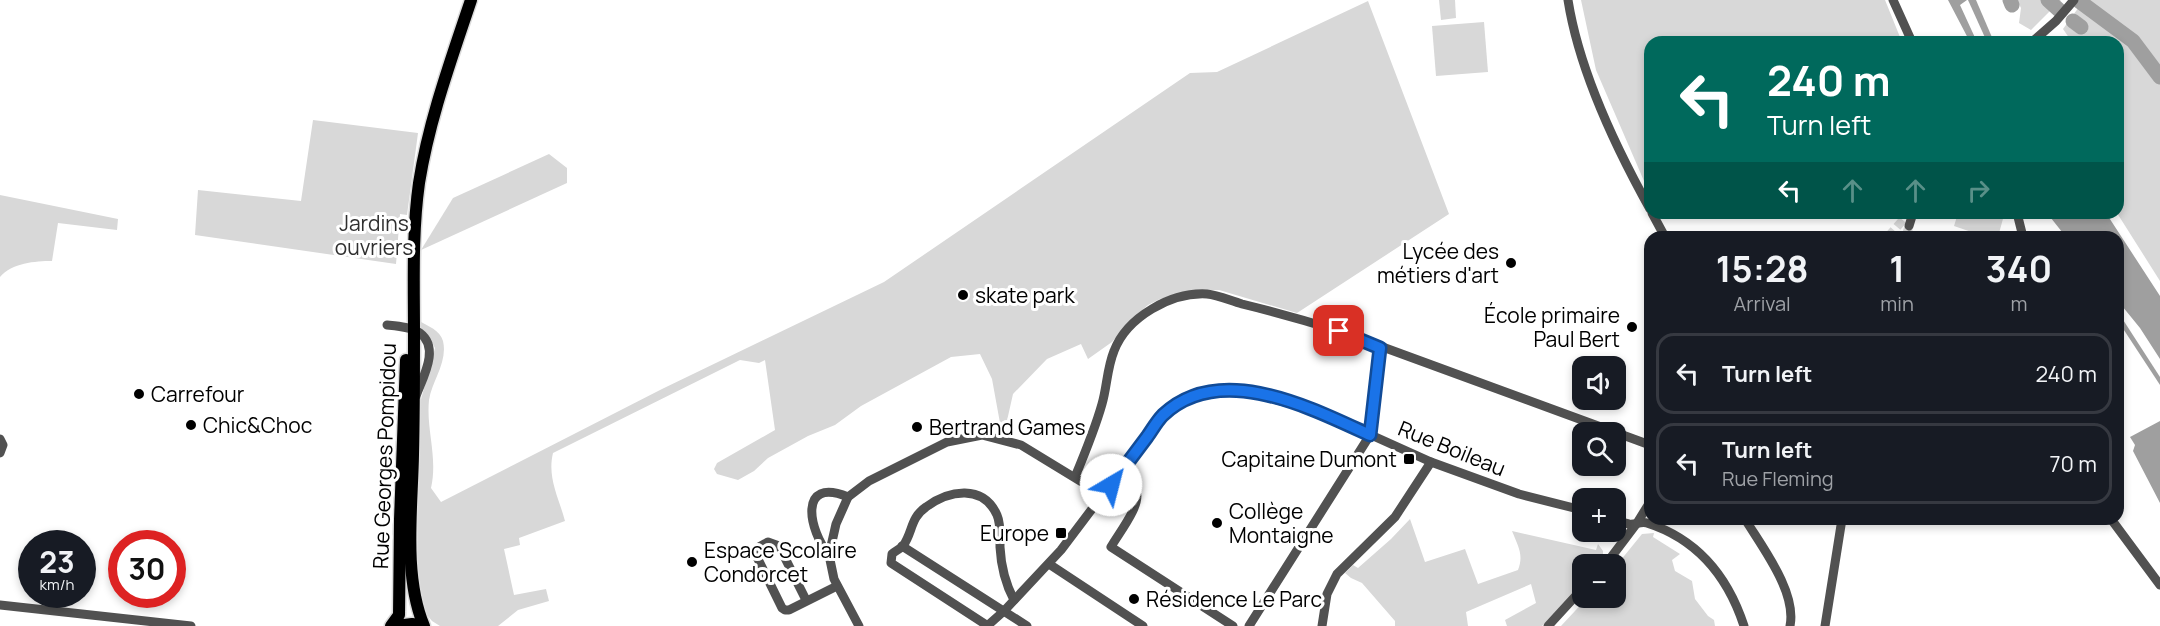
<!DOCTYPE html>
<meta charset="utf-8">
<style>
body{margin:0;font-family:Manrope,sans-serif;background:#20242c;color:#f1f3f6;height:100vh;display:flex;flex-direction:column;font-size:22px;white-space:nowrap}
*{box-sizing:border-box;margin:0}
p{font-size:20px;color:#9ea1a6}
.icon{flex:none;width:33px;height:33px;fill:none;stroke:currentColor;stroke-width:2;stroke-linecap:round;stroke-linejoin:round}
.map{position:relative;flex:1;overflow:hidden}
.sheet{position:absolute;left:1644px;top:231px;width:480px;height:294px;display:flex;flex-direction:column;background:#171b24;border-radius:18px;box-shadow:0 3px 9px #0003}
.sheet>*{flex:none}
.top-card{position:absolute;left:1644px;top:36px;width:480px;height:183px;border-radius:18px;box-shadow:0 3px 9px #0003;background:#00695c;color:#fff;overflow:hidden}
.controls{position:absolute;left:1572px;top:356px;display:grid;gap:12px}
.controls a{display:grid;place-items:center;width:54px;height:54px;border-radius:12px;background:#171b24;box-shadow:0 3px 9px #0003;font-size:30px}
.speed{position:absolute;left:18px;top:530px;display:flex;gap:12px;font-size:30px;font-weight:700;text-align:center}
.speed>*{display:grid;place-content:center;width:78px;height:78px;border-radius:50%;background:#171b24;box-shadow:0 3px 9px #0003;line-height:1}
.speed small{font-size:15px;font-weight:400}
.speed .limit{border:9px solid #d22;background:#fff;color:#111}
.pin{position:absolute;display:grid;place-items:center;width:51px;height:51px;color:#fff;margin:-26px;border-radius:12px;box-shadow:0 3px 9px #0006}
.me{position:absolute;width:66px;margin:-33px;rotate:37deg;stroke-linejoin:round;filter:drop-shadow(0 0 4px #0008)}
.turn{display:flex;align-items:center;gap:21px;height:126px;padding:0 24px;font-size:27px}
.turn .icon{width:78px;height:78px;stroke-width:2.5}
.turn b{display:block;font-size:42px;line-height:51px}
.lanes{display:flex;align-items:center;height:57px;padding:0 24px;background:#0003;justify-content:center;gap:30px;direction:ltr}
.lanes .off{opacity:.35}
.eta{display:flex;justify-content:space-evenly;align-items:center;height:102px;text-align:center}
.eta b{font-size:36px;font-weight:700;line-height:42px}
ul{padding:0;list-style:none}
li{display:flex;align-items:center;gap:18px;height:81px;margin:0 12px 9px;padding:0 12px;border:3px solid #363941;border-radius:18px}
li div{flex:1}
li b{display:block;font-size:22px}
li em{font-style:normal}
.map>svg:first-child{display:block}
.green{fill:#d8d8d8}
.water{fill:#9f9f9f}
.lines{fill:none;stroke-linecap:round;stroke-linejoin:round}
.river{stroke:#9f9f9f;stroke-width:15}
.minor-tunnel{stroke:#d9d9d9;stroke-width:9;stroke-dasharray:9 4.5;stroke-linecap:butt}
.major-casing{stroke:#dbdbdb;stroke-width:15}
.minor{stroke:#515151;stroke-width:9}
.major{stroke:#000;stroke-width:12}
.route-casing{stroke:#114b97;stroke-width:15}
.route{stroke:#1a73e8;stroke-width:10}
.poi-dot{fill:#000;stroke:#fff;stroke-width:2}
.labels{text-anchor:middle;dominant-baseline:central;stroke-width:6;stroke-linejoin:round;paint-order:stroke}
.park-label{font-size:21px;fill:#2f2f2f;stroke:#fff}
.poi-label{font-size:21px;fill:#000;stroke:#fff;text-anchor:start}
.street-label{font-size:21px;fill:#000;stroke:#fff}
</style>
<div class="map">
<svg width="2160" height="626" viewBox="0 0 2160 626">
<rect width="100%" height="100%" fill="#fff"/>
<!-- green -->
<g class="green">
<polygon points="1439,0 1455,0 1456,18 1441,20"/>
<polygon points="1581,0 1885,0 1902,42 1650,42 1650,191 1644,181 1596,70"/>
<polygon points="2017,0 2061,0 2031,30 2019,23 2021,8"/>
<polygon points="2084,0 2160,0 2160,281 2117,213 2118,42 2072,42 2063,29"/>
<path d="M 1368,1 L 1449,214 L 1297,313 L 1219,290 L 1191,290 L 1160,299 L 1148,305 L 1131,320 L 1112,342 L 1088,359 L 1081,344 L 1047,359 L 1013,394 L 1004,434 L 1000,423 L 992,379 L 980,354 L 951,357 L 861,406 L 835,425 L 808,436 L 768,458 L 754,471 L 738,480 L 717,474 L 714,469 L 717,463 L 775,430 L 765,360 L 759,363 L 740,360 L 553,453 C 547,478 559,498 565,521 L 519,538 L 520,545 L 504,549 L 514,595 L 546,589 L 549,601 L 518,610 L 498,626 L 440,626 L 432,621 L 423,610 L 420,598 L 418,568 L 417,414 L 435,348 L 429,337 L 419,327 L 419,321 C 428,326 440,330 443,341 C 448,362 432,381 429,400 C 426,430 438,457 431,488 L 441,502 L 662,389 L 884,282 L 1190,73 L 1217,72 Z"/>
<polygon points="1484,22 1488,72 1436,76 1432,26"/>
<polygon points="313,120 418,133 407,215 400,214 396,264 195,235 198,190 301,201"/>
<polygon points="549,154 567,168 567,183 421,250 453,198"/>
<path d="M 0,195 L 118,219 L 117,230 L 58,223 L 52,261 C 35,261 12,263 0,277 Z"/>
<polygon points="1958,213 1998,213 2004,215 1998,237 1986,237 1954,226"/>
<path d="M 1410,519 L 1425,562 L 1465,549 L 1478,584 L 1518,570 C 1524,555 1518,546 1512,531 L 1596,550 L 1598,544 L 1603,551 L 1603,561 L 1601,564 L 1582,564 L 1582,584 L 1542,626 L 1507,626 L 1505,620 L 1536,603 L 1531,584 L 1466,612 L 1468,626 L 1395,626 L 1395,621 L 1362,583 L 1351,578 L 1345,573 L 1353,565 L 1358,568 L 1391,539 Z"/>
<polygon points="1654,533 1653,537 1680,554 1672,560 1675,571 1692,581 1695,599 1708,616 1714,620 1715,626 1561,626 1588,597 1616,597 1616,566 1642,534"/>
</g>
<!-- water -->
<g class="water">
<polygon points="1948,0 1967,0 1960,5 1977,42 1970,42"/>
<polygon points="1968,0 1976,0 1994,42 1987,42"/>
<polygon points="2047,213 2106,213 2160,296 2160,359 2140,328 2118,301 2118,237 2066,237"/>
<polygon points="2118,312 2160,377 2160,385 2118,321"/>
<polygon points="2160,421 2160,503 2133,451 2135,445 2130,437"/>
</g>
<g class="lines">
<!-- river -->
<g class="river">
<polyline points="2010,0 2012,5"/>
<polyline points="2048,0 2059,10"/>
<polyline points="2079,1 2133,41 2160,77"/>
<polyline points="2073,21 2081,27"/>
</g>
<!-- minor-tunnel -->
<g class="minor-tunnel">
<polyline points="1888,237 1903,220"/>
<polyline points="1906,237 1909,226"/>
</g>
<defs>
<g id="major">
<polyline points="391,626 399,615 400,519 406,360"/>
<polyline points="396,626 412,624 423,626"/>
<path d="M 424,626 C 403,576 412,509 413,455 C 414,414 414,374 414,333 C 414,283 412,233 419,183 C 429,120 451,60 471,0"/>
</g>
</defs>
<!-- major casing -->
<use href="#major" class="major-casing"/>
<!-- minor -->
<g class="minor">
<path d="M 1568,0 C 1579,70 1616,148 1650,209"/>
<polyline points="1893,0 1912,42"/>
<polyline points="2032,42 2056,21 2074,0"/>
<polyline points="1652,213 1665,237"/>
<polyline points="2017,213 2023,237"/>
<polyline points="1909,226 1913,213"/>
<path d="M 387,325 C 397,326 412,327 420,333 C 440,348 423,377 416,396"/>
<polyline points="0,439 3,445 0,453"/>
<path d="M 1119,475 C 1125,480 1132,484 1136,491 C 1142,505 1118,534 1111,547 L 1233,626"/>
<path d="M 1075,477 C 1085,453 1095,429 1102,404 C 1107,387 1107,368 1114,351 C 1127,317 1171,292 1207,294 C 1218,295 1231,301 1242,304 C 1275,312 1307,321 1339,331 L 1650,445"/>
<path d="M 1745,519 C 1762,547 1797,592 1790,626"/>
<polyline points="2111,519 2160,585"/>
<path d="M 1616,520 C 1620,521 1624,523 1629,524 C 1635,525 1641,521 1647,523 C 1697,539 1728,577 1744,626"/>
<polyline points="902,546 1027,626"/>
<path d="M 829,555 C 809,531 797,476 848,497"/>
<polyline points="1049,564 1143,626"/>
<polyline points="1606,564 1637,523 1650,502"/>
<polyline points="806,600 779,546 768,542 759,547 756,555 782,608 785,610 789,610 837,586"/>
<polyline points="0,605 191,626"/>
<polyline points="859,626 834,579 829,555 836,524 848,497 869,481 947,442 982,435 1021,445 1103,495"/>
<polyline points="987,626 1004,611 1061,550 1163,415 1188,399 1211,392 1223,389 1244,391 1320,412 1431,462 1519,494 1582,510"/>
<path d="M 988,626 L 891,563 L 892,554 C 895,551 900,549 903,546 C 913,532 910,518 926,507 C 949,490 983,484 997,515 C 1001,524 1000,536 1000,547 C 1001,566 1005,583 1014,600"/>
<polyline points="1249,626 1370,435 1381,348"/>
<polyline points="1322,626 1327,594 1337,574 1395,517 1431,462"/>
<polyline points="1548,626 1582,589"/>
<polyline points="1825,626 1842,519"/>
</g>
<!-- major -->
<use href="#major" class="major"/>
</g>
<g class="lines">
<defs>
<path id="route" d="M 1111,485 C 1123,469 1135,453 1147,437 C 1152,430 1157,421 1163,415 C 1220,361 1311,408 1370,435 L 1380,348 L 1339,331"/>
</defs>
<!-- route casing -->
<use href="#route" class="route-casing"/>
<!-- route -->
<use href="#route" class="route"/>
</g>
<!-- markers -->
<g class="poi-dot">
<circle cx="1511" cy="263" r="6"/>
<circle cx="963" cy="295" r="6"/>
<circle cx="1632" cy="327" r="6"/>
<circle cx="139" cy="394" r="6"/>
<circle cx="191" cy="425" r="6"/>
<circle cx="917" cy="427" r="6"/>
<rect x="1403" y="453" width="12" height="12" rx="3"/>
<circle cx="1217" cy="523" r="6"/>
<rect x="1055" y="527" width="12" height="12" rx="3"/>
<circle cx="692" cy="562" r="6"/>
<circle cx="1134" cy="599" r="6"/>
</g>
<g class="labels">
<!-- park labels -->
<g class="park-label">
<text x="374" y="223">Jardins<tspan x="374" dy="24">ouvriers</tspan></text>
</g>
<!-- poi labels -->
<g class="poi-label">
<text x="1499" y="251" text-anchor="end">Lycée des<tspan x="1499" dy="24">métiers d'art</tspan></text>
<text x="975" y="295">skate park</text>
<text x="1620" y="315" text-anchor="end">École primaire<tspan x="1620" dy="24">Paul Bert</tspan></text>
<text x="151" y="394">Carrefour</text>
<text x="203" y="425">Chic&amp;Choc</text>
<text x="929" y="427">Bertrand Games</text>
<text x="1397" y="459" text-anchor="end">Capitaine Dumont</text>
<text x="1229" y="511">Collège<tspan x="1229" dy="24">Montaigne</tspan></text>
<text x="1049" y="533" text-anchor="end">Europe</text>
<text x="704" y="550">Espace Scolaire<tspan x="704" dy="24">Condorcet</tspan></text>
<text x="1146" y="599">Résidence Le Parc</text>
</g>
<!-- street labels -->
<g class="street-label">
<text transform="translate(1452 448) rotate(22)">Rue Boileau</text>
<text transform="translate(384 456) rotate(-88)">Rue Georges Pompidou</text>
</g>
</g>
</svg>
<div class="controls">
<a><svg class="icon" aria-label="sound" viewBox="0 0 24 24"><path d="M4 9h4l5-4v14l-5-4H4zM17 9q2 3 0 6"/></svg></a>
<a><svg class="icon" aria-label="search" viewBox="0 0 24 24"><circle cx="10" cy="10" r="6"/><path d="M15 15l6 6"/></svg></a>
<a>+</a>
<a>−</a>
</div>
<div class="speed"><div>23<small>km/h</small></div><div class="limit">30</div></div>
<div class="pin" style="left:1339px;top:331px;background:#d93025"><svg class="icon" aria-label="arrive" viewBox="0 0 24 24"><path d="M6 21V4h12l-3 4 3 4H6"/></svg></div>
<svg class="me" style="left:1111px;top:485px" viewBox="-20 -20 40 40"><circle r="19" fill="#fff"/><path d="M0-13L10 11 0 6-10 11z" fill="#1a73e8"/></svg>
<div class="top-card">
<div class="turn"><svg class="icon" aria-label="left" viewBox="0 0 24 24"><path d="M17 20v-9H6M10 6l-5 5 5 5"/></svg><div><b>240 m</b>Turn left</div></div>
<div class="lanes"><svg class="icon" aria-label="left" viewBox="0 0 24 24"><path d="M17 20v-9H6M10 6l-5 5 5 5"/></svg><svg class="icon off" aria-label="ahead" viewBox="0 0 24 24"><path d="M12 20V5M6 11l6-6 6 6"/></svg><svg class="icon off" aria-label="ahead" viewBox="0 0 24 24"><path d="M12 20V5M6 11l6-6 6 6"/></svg><svg class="icon off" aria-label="right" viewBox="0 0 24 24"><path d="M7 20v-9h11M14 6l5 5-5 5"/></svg></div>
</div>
<section class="sheet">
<div class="eta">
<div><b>15:28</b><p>Arrival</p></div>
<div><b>1</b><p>min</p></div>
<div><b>340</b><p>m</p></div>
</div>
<ul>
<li><svg class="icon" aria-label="left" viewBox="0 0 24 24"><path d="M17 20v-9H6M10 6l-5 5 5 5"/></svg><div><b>Turn left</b></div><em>240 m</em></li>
<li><svg class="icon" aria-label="left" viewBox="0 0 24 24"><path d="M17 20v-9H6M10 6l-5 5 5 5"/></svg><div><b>Turn left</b><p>Rue Fleming</p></div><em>70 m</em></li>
</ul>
</section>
</div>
